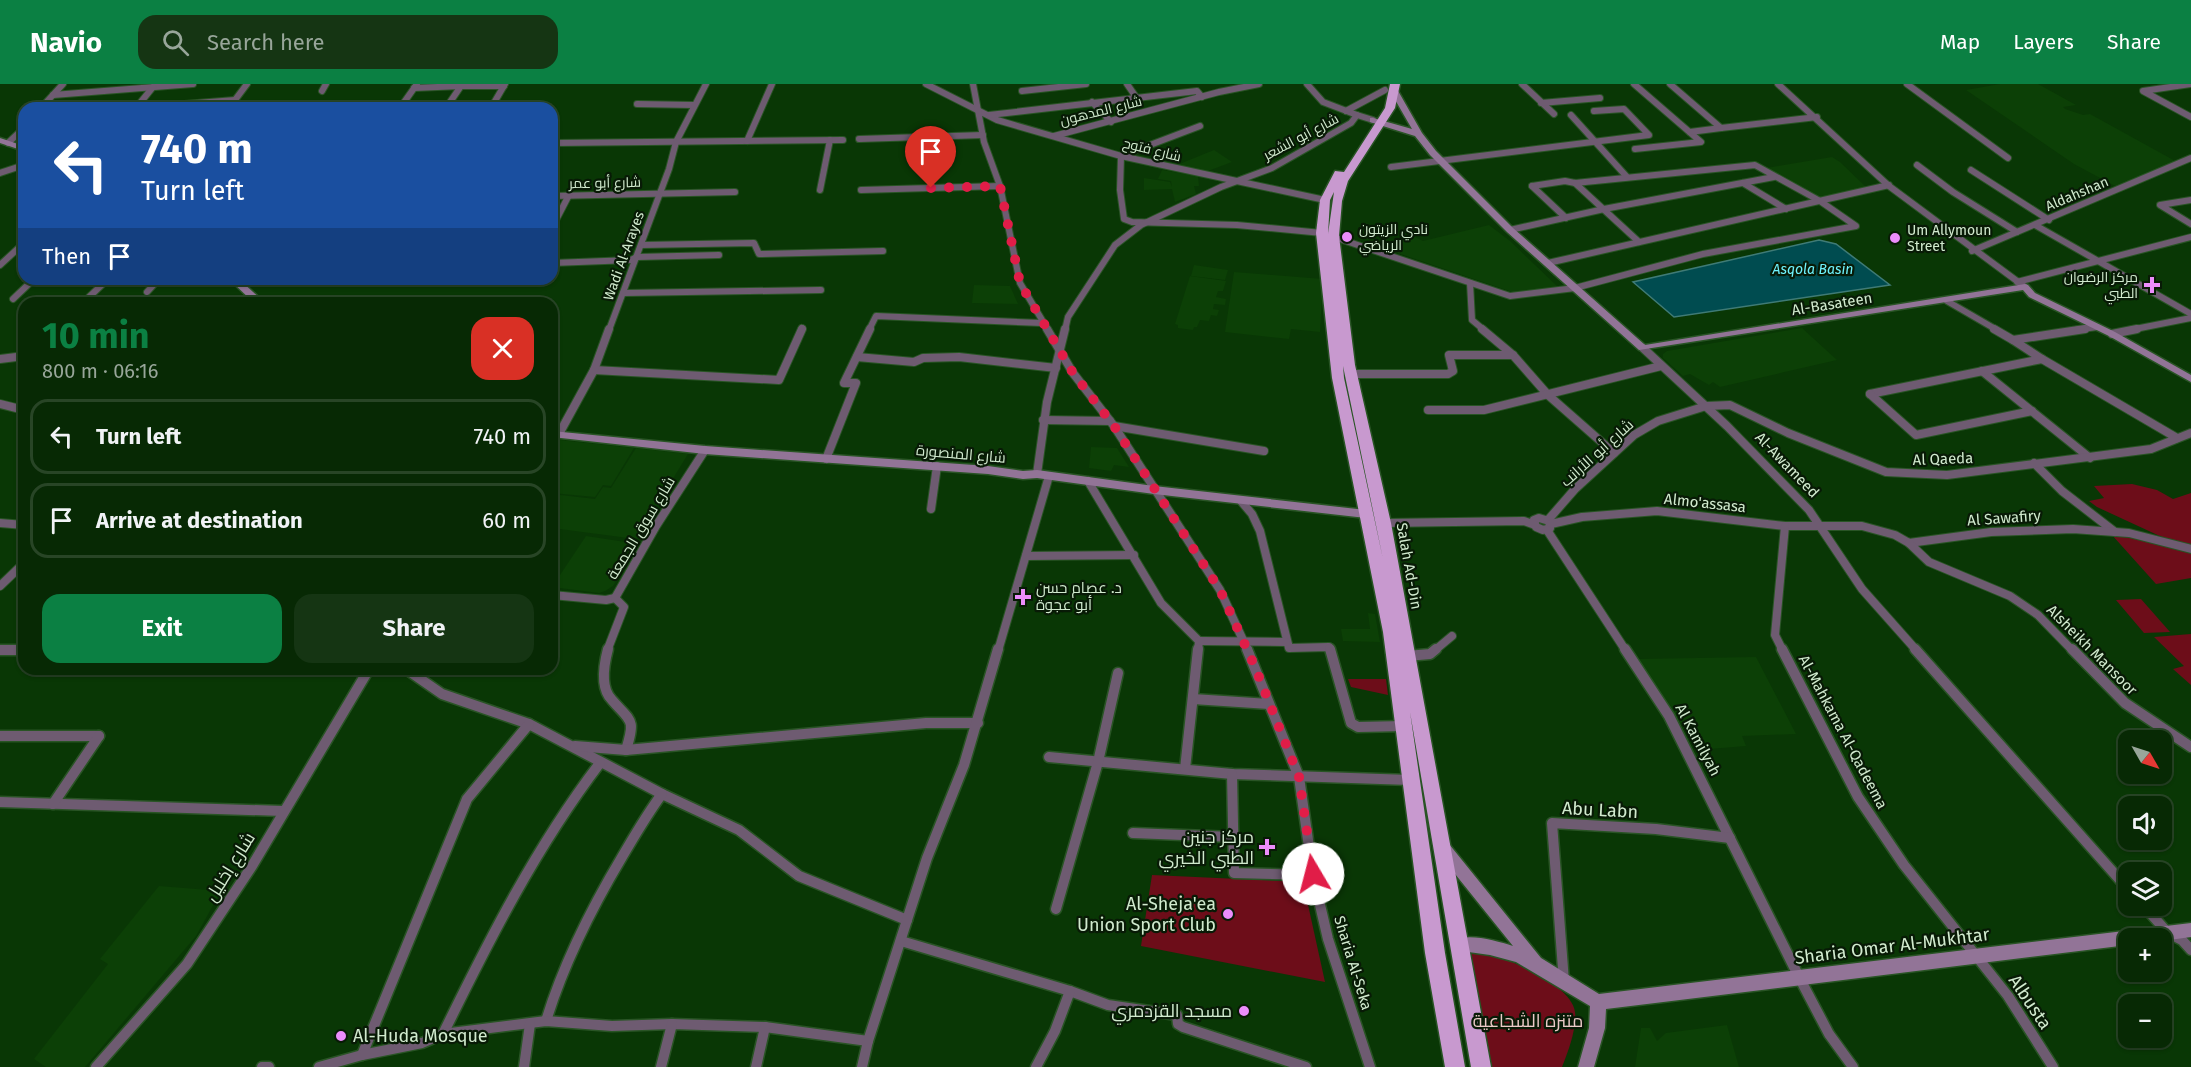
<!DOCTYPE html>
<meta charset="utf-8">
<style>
body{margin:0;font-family:"Fira Sans",Cairo,sans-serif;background:#153513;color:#f1f3f6;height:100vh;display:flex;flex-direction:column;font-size:22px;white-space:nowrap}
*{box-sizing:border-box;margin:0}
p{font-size:20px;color:#98a69a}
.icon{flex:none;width:33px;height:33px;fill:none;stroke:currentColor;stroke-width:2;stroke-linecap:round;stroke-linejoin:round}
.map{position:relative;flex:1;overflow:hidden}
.side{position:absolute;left:18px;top:213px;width:540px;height:378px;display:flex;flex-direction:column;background:#072904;border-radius:18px;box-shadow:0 2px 4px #0004,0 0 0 2px #284526}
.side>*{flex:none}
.banner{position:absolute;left:18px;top:18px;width:540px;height:183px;border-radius:18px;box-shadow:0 2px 4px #0004,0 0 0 2px #284526;background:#1a4fa0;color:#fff;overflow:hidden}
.needle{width:39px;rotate:129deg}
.fabs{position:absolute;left:2118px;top:646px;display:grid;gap:12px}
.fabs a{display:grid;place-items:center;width:54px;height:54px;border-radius:12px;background:#072904;box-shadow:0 2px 4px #0004,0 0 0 2px #284526;font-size:30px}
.pin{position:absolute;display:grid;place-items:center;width:51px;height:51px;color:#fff;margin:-62px -26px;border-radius:50% 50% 50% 0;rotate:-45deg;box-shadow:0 0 6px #0007}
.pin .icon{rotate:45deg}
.me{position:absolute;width:66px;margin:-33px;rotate:352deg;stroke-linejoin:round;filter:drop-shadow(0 0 4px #0008)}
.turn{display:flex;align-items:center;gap:21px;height:126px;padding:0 24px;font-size:27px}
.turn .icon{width:78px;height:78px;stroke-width:2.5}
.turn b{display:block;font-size:42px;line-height:51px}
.then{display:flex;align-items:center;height:57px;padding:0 24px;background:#0003;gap:12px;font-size:22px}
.round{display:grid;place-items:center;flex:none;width:63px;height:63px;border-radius:18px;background:#153513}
.overview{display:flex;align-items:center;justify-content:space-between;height:102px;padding:0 24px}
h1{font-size:36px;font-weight:700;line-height:45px;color:#0b8043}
.primary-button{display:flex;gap:12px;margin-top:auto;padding:12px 24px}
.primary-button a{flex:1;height:69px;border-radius:18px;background:#0b8043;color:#fff;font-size:24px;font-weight:700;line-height:69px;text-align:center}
.primary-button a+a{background:#153513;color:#f1f3f6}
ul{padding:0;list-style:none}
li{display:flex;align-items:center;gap:18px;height:75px;margin:0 12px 9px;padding:0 12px;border:3px solid #284526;border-radius:18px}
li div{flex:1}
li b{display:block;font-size:22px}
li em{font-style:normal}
header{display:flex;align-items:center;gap:36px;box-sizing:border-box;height:84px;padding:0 30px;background:#0b8043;color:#fff}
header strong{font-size:28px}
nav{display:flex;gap:33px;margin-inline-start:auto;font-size:21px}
.search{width:420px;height:54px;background:#153513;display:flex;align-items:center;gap:15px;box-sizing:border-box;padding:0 21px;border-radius:18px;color:#98a69a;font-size:22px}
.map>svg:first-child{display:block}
.built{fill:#0c4006}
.green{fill:#6d0d19}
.water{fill:#004c50;stroke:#3f7b76;stroke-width:1.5}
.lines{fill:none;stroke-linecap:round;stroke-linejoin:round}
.street-far2-casing{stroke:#295425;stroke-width:8}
.street-far1-casing{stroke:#295425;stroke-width:10}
.street-casing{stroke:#295425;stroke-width:13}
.secondary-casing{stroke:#295425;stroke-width:3}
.highway-casing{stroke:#295425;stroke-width:3}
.street-far2{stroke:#6e5b71;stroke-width:6}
.street-far1{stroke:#6e5b71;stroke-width:8}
.street{stroke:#6e5b71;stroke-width:10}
.secondary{fill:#927497;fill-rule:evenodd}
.highway{fill:#c899cf;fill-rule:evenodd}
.route{stroke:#e11d48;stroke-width:10;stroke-dasharray:0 18}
.poi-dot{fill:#eb8dfb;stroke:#081a06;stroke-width:2}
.labels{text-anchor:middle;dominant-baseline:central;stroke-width:4.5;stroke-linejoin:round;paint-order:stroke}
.far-street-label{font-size:14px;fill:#d1eace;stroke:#081a06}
.far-poi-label{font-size:14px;fill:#d1eace;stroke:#081a06;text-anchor:start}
.far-water-label{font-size:14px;font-style:italic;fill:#6ff3fd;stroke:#081a06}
.street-label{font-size:15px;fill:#d1eace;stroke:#081a06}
.poi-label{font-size:15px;fill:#d1eace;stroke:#081a06;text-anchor:start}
.near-street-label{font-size:18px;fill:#d1eace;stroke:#081a06}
.near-poi-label{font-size:18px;fill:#d1eace;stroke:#081a06;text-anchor:end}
.near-park-label{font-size:18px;fill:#ebc9c7;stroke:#081a06}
</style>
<header>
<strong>Navio</strong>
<div class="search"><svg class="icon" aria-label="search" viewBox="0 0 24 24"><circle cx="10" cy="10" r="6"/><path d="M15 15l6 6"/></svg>Search here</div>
<nav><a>Map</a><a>Layers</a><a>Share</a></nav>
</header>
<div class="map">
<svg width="2191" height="983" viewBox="0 0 2191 983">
<rect width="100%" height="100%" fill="#093705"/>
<!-- built -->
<g class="built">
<polygon points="2000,0 2038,0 2076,21 2063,23 2065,25 2083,31 2090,30 2177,78 2115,102 2074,80 1966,6"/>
<polygon points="1214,66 1232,78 1208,87 1177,81"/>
<polygon points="1832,73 1840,78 1867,104 1818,114 1766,84"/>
<polygon points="1162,86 1198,92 1199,102 1194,102 1196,110 1175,118 1172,105 1144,106 1144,94 1170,98 1172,103 1171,97 1158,95"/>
<polygon points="1489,141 1510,157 1557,202 1515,209 1383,164 1392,158 1413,152 1423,157"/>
<polygon points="1194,181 1228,186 1225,196 1191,192"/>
<polygon points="1234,188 1323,195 1320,248 1291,245 1289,255 1225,248"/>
<polygon points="1190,192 1226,197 1223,207 1218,207 1216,213 1226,215 1225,221 1214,220 1213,225 1219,226 1217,232 1211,231 1209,237 1200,236 1197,243 1194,243 1193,246 1178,244 1178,241 1175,240"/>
<polygon points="974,201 1010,202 1018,220 972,219"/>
<polygon points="1802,244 1837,276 1720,303 1713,298 1709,301 1690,290 1683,292 1663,274 1663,270 1667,267"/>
<polygon points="552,355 560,356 634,364 611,402 603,401 595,413 552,409"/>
<polygon points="1091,363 1117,364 1129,383 1114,381 1111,387 1089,384"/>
<polygon points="636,364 688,370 636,455 552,444 552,410 595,415 603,403 611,404"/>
<polygon points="586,452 639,460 613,502 605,507 599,509 552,503"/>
<polygon points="1368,529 1375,530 1380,558 1343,557 1341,545 1370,545"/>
<polygon points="1756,573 1796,650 1742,652 1746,662 1697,666 1639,575"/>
<polygon points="159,802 221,807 196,852 85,983 46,983 34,975 108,880 100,875"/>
<polygon points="1727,941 1739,983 1635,983 1641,944 1650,944 1657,957 1666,949"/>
</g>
<!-- green -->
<g class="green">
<polygon points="2132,400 2157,406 2173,415 2191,409 2191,461 2164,454 2097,423 2089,417 2104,414 2094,402"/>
<polygon points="2112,451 2128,452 2191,468 2191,494 2156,500"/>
<polygon points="2141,515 2170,548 2144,549 2116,516"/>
<polygon points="2191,550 2191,601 2173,585 2184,582 2154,553"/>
<polygon points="1348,595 1386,595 1388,611 1351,603"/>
<polygon points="1152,791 1303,798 1325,898 1141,862"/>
<path d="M 1487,869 C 1510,876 1571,900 1575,928 C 1577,944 1568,968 1562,983 L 1492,983 L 1467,870 Z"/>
</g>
<!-- water -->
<polygon class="water" points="1819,156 1836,160 1890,201 1674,233 1633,198"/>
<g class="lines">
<defs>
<g id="street-far2">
<polyline points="926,0 997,36 1121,72 1325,116"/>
<polyline points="973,0 984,58 1000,102 1020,199 1048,246"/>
<polyline points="1127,0 1136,13"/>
<polyline points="1307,0 1323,18 1357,31"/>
<polyline points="1522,0 1554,30"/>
<polyline points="1634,0 1701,58 1635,65"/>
<polyline points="1670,0 1721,44 1690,48"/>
<polyline points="1778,0 1889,102 2025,203"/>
<polyline points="1907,0 2008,74"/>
<polyline points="2191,0 2143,7 2191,33"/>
<polyline points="414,4 461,2"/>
<polyline points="322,7 326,0"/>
<polyline points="1022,7 1086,0"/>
<polyline points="53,11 193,0"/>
<polyline points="235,16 247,0"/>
<polyline points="1092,18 1111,38"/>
<polyline points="1541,19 1600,14"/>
<polyline points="637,20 694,21"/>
<polyline points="41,24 63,0"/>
<polyline points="134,24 235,16 229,24"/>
<polyline points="136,24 153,3"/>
<polyline points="400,24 417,0"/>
<polyline points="446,24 461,2 504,2"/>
<polyline points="491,24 505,0"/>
<polyline points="1346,27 1385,6"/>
<polyline points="989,31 1197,7 1202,13"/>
<polyline points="1571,31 1627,93"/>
<polyline points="1200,42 1121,72 1120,106 1124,135 1132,138 1237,141 1322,149 1510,212 1575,204 1703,170 1856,142 1820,117 1755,81 1575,99 1565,97 1532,102"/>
<polyline points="1721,44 1817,33"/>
<polyline points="1054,52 1219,8 1259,0"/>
<polyline points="859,55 983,51"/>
<polyline points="747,57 772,0"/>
<polyline points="8,59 24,44"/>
<polyline points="552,59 843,56"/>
<polyline points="1917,81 1953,108 2017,148"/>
<polyline points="1391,83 1649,51 1624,25 1594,27"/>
<polyline points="1971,86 2049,136"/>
<polyline points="0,89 24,81"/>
<polyline points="1575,99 1639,158"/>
<polyline points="1743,99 1786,125"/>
<polyline points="1532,102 1566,134"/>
<polyline points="820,106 830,56"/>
<polyline points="861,106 1000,102"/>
<polyline points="552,112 735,108"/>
<polyline points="2191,116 2160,121 2191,140"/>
<polyline points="552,136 556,136 569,111"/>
<polyline points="2035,141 2191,230"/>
<polyline points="1510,146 1604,125 1774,93"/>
<polyline points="641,161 754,159 759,170 883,167"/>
<polyline points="1972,167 2191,74"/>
<polyline points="552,179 631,176 637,173 719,171"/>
<polyline points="1548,179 1889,101"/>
<polyline points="0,181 24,159"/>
<polyline points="2017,198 2191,153"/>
<polyline points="1470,199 1472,236 1484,246"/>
<polyline points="147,208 159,195"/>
<polyline points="624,209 821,206"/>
<polyline points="89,213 108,195"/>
<polyline points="13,215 34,195"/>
<polyline points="1947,217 1997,246"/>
<polyline points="609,246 669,85 676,58 706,0"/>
<polyline points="801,246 802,244"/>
<polyline points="869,246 876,232 1042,239"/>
<polyline points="1065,246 1068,233 1115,161 1141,141 1221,103 1272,84 1351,39 1357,31 1373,36"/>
<polyline points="2075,246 2097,243"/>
<polyline points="2130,246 2191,234"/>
</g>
<g id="street-far1">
<polyline points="1047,245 1073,289 1114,342 1220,506 1248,567"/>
<polyline points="1482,245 1513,271 1548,311 1614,369"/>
<polyline points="1994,245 2013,256"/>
<polyline points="2112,250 2137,245"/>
<polyline points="1643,264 1727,342 1809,426 1862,505 1917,567"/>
<polyline points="857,273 914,278 923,274 959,273 1056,284"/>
<polyline points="0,275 24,272"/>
<polyline points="2042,275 2177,354"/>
<polyline points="594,286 779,296 802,245"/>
<polyline points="1982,287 2090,374"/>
<polyline points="1351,290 1448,290 1453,287 1449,271 1513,271"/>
<polyline points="1870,310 2042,275 2013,256 2085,245"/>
<polyline points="1870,310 1916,351 2032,327"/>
<polyline points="0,320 24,326"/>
<polyline points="1428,326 1484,326 1661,282"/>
<polyline points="1043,336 1110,337"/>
<polyline points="1114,342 1264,367"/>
<polyline points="559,350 594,286 609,245"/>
<polyline points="826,375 856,299 844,299 870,245"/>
<polyline points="2034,379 2062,407 2115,448"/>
<polyline points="1037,390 1047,318 1065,245"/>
<polyline points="1088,397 1161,519 1199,557 1198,567"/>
<polyline points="1241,417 1252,430 1260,447 1289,564 1329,563 1330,567"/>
<polyline points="931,425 937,382"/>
<polygon points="1539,434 1549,437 1550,444 1543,446 1536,443 1534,436"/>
<polyline points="1548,436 1575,405 1634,351 1658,337 1706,322 1730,321 1788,349 1886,388 1947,391 2151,365 2191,349"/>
<polyline points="0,439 24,441"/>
<polyline points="1384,439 1524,437 1535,441"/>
<polyline points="1551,440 1582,433 1657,427 1785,442 1862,442 1895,451 1909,459 1991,448 2073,445 2129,449 2191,465"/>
<polyline points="1547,446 1626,567"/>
<polyline points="1909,459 1929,478 2010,512 2038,531 2073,567"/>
<polyline points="1026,472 1134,471"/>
<polyline points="0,502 24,479"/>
<polyline points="552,511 606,516 615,514"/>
<polyline points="1199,557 1286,558"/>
<polyline points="0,566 24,566"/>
<polyline points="607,567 624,523 615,514 656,442 705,366"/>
<polyline points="998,567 1049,392"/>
<polyline points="1434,567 1452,552"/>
<polyline points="1783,567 1775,551 1785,442"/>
</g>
<g id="street">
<path d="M 608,565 C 604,580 600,604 612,616 C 631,638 636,634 626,666"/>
<polyline points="1247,565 1299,693 1313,791 1328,855 1370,983"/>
<polyline points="1330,565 1351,639 1358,643 1404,642"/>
<polyline points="1625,565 1669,632 1799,893 1829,950 1853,983"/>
<polyline points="1782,565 1858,713 1904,781 2008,912 2053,983"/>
<polyline points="1915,565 2128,805"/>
<polyline points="2072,565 2125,619 2191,663"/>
<polyline points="0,566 24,566"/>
<polyline points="1407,572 1430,570 1436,565"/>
<polyline points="406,585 442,610 529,640 662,710 739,746 799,792 907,836"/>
<polyline points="1193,615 1269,620"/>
<polyline points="0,652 99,652"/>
<polyline points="575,662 626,666 926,639 978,639"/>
<polyline points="1049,673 1232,690 1410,696"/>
<polyline points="1185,685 1198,565"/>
<polyline points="1232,690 1234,789 1313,791"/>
<polyline points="0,718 283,727"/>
<polyline points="53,720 99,652"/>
<polyline points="1133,749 1233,753"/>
<polyline points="2144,822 2167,848 2182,856 2191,866"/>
<polyline points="1056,825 1098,678 1118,589"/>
<polyline points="901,857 1070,907 1108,921 1177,931 1178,940 1183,943 1306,983"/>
<polyline points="1564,898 1552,739 1656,745 1730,754"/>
<path d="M 546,937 C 564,878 591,825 622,773 C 635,751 647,730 662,710"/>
<path d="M 443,950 C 489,856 536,763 600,679"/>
<polyline points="362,971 467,715 529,640"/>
<polyline points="96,983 187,880 252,782 369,585"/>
<polyline points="262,983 269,983"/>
<polyline points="319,983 362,971 422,959 443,950 546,937 612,942 672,940 765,943 868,957"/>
<polyline points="524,983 530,940"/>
<polyline points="661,983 672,940"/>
<polyline points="756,983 765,943"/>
<polyline points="862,983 868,957 927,774 964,681 998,565"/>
<polyline points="1036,983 1055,947 1070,907"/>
</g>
<g id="secondary">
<polygon points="1391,5 1397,5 1422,49 1436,67 1513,144 1645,261 2025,200 2028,201 2035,209 2115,248 2191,291 2191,298 2109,252 2029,213 2023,206 1639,266 1507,148 1430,71 1415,52 1370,38 1370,34 1373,34 1412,45 1390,7"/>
<polygon points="0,54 24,62 24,67 0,59"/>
<polygon points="229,195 239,195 265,219 254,219"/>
<polygon points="552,347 705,362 988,382 1023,387 1037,386 1154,402 1366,426 1372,430 1366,434 1154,410 1037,394 1023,395 988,390 705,370 552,353"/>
<path d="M 1444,759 L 1449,760 L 1541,874 L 1599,910 L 2191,839 L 2191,853 L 2162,857 L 2162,855 L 2128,855 L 2128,861 L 1606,925 L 1605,944 L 1594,983 L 1578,983 L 1589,944 L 1590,922 L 1516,878 L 1490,871 L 1454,866 L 1451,861 L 1454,856 C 1470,849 1497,857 1513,862 L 1439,770 L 1437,765 L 1439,760 Z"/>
</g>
<path id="highway" d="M 1390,0 L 1400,0 L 1395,24 L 1348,97 L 1342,117 L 1339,152 L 1355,281 L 1391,439 L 1491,983 L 1471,983 L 1410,628 L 1445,869 L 1465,983 L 1445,983 L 1425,869 L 1383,548 L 1332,294 L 1316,149 L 1320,116 L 1335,87 L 1344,88 L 1385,24 ZM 1334,108 L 1328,150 L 1330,116 ZM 1343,282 L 1383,475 L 1344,294 Z"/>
</defs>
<!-- street-far2 casing -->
<use href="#street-far2" class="street-far2-casing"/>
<!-- street-far1 casing -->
<use href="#street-far1" class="street-far1-casing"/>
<!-- street casing -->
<use href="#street" class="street-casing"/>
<!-- secondary casing -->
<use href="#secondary" class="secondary-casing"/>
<!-- highway casing -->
<use href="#highway" class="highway-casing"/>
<!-- street-far2 -->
<use href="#street-far2" class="street-far2"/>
<!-- street-far1 -->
<use href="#street-far1" class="street-far1"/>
<!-- street -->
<use href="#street" class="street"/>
<!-- secondary -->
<use href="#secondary" class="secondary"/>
<!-- highway -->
<use href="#highway" class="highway"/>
</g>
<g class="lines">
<!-- route -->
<polyline class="route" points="931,104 1000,102 1020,199 1073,289 1114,342 1220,506 1255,583 1299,693 1313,790"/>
</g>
<!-- markers -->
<g class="poi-dot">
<circle cx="1347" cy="153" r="6"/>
<circle cx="1895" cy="154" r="6"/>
<path d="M2149 192h6v6h6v6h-6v6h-6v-6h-6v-6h6z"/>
<path d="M1020 504h6v6h6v6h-6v6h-6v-6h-6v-6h6z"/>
<path d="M1264 754h6v6h6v6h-6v6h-6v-6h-6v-6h6z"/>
<circle cx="1228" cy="830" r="6"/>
<circle cx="1244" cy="927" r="6"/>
<circle cx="341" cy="952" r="6"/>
</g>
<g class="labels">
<!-- far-street labels -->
<g class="far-street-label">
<text transform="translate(1101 27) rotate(-14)">شارع المدهون</text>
<text transform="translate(1301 53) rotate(-28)">شارع أبو الشعر</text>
<text transform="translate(1152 66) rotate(14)">شارع فتوح</text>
<text transform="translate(605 99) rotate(-1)">شارع أبو عمر</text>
<text transform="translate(2077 110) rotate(-23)">Aldahshan</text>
<text transform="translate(624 172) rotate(-70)">Wadi Al-Arayes</text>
</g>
<!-- far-poi labels -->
<g class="far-poi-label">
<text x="1359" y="145">نادي الزيتون<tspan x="1359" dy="16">الرياضي</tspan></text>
<text x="1907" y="146">Um Allymoun<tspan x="1907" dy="16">Street</tspan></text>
<text x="2138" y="193" text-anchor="end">مركز الرضوان<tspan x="2138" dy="16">الطبي</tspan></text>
</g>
<!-- far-water labels -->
<g class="far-water-label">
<text x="1813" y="185">Asqola Basin</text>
</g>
<!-- street labels -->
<g class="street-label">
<text transform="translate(1832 220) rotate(-9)">Al-Basateen</text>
<text transform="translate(1597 369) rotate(-42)">شارع أبو الأرانب</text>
<text transform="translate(961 370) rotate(5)">شارع المنصورة</text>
<text transform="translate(1943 375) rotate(-2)">Al Qaeda</text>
<text transform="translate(1787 381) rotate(46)">Al-Awameed</text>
<text transform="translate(1705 419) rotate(6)">Almo'assasa</text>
<text transform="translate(2004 434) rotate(-4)">Al Sawafiry</text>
<text transform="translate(641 444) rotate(-59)">شارع سوق الجمعة</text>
<text transform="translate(1409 482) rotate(80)">Salah Ad-Din</text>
<text transform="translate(2092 566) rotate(45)">Alsheikh Mansoor</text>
<text transform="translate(1843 648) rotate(62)">Al-Mahkama Al-Qadeema</text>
<text transform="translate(1698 656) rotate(62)">Al Kamilyah</text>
<text transform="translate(1353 879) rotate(73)">Sharia Al-Seka</text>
</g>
<!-- poi labels -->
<g class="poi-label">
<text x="1036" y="504">د. عصام حسن<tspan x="1036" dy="17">أبو عجوة</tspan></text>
</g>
<!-- near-street labels -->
<g class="near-street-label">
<text transform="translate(1600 726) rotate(3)">Abu Labn</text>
<text transform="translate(230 783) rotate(-58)">شارع إخليل</text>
<text transform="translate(1892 862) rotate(-7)">Sharia Omar Al-Mukhtar</text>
<text transform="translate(2030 918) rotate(56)">Albusta</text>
</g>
<!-- near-poi labels -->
<g class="near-poi-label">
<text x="1254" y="753">مركز جنين<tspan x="1254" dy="21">الطبي الخيري</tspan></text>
<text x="1216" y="820">Al-Sheja'ea<tspan x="1216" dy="21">Union Sport Club</tspan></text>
<text x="1232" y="927">مسجد القزدمري</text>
<text x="353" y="952" text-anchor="start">Al-Huda Mosque</text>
</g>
<!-- near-park labels -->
<g class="near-park-label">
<text x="1528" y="937">متنزه الشجاعية</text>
</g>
</g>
</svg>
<div class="fabs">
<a><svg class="needle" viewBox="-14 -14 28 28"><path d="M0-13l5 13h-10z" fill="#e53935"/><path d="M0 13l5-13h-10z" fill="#98a69a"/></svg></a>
<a><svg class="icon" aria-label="sound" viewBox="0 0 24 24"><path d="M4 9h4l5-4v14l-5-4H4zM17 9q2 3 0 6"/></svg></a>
<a><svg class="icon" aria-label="layers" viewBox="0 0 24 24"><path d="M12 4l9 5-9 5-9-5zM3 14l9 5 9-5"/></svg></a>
<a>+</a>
<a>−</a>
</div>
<div class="pin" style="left:931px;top:104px;background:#d93025"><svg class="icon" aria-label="arrive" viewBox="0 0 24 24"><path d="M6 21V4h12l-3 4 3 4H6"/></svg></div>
<svg class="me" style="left:1313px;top:790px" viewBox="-20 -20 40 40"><circle r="19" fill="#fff"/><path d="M0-13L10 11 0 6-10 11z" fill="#e11d48"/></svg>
<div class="banner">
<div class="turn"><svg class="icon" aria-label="left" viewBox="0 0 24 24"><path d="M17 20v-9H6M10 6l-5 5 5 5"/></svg><div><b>740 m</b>Turn left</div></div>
<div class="then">Then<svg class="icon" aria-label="arrive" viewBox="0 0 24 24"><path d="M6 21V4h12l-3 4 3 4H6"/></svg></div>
</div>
<section class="side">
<div class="overview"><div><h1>10 min</h1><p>800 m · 06:16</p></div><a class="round" style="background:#d93025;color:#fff"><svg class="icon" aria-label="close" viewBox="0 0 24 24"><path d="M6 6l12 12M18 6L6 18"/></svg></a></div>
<ul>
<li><svg class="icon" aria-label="left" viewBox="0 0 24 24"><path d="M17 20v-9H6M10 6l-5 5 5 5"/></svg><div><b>Turn left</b></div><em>740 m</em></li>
<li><svg class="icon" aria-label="arrive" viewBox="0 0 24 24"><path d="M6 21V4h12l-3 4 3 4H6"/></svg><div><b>Arrive at destination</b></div><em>60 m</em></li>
</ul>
<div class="primary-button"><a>Exit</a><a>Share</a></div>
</section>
</div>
